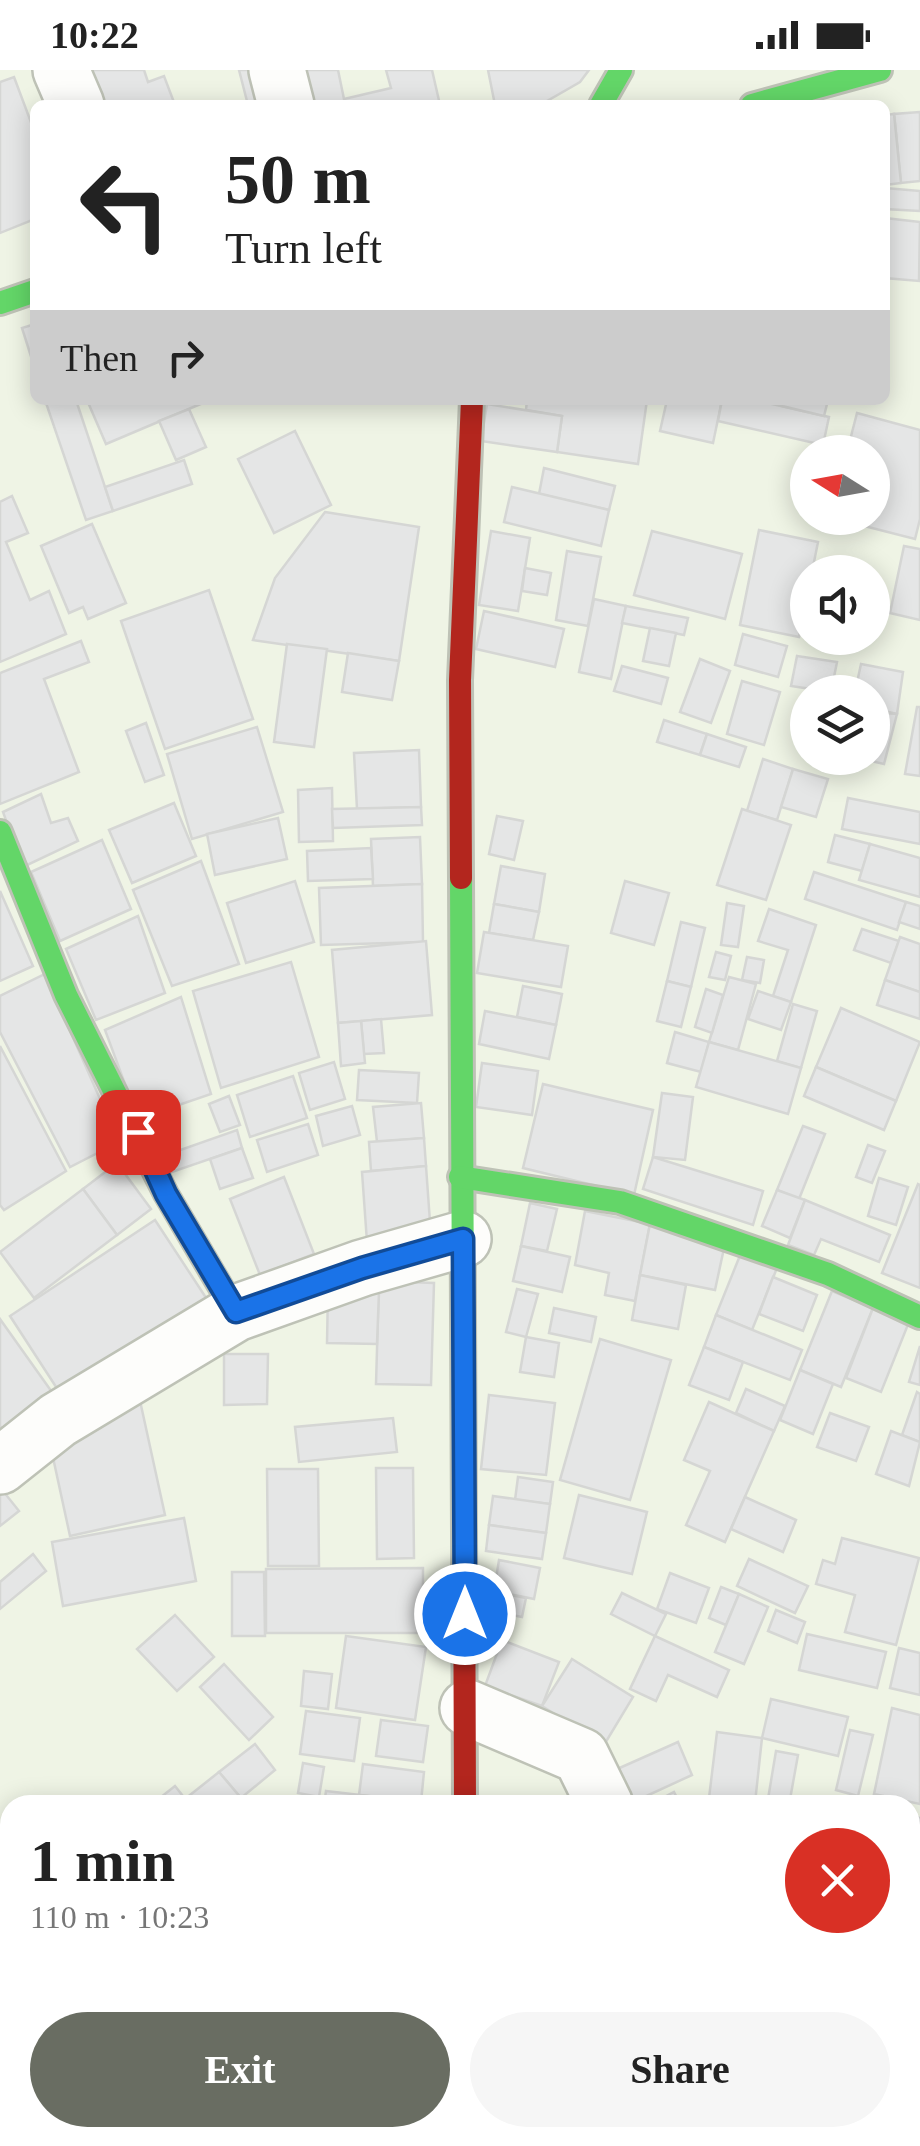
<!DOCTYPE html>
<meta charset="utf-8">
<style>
body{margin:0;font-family:"Times New Roman",serif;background:#f6f6f6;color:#222;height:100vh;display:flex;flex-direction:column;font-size:38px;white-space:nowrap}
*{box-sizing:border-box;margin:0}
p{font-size:32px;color:#767676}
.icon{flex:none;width:55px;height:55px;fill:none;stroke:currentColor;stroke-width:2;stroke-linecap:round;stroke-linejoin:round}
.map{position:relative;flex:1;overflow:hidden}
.details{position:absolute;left:0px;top:1725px;width:920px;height:352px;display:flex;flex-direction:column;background:#fff;border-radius:30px 30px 0 0;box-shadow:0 5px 25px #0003}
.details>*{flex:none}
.hud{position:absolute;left:30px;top:30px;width:860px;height:305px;border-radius:15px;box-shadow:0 5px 25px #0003;background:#fff;color:#222;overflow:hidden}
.needle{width:65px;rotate:281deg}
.fabs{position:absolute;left:790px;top:365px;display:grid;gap:20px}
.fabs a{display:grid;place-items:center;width:100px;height:100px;border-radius:50%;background:#fff;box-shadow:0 5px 25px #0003;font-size:50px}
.pin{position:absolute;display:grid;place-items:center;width:85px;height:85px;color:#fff;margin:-42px;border-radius:20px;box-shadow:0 5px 15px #0006}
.me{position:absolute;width:110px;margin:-55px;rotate:0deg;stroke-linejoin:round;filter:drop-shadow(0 0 8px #0008)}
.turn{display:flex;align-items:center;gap:35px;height:210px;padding:0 30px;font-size:45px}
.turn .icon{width:130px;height:130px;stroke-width:2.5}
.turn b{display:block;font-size:70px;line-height:85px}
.then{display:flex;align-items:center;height:95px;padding:0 30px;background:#0003;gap:20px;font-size:38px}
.round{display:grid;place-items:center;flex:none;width:105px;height:105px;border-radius:52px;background:#f6f6f6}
.overview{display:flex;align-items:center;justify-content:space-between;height:170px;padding:0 30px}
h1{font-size:60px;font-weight:700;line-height:75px}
.action{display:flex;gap:20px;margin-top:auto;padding:20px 30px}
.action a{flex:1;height:115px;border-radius:60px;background:#696d62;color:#fff;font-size:40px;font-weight:700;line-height:115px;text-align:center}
.action a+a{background:#f6f6f6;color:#222}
.status{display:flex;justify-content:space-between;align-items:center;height:70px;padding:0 50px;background:#fff;direction:ltr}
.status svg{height:28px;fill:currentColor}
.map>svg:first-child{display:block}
.building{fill:#e5e6e6;stroke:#d5d6d4;stroke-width:2.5}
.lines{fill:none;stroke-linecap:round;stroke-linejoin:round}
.street-casing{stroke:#bec2b6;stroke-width:60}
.fast-casing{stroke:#bec2b6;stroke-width:28}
.jam-casing{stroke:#bec2b6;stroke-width:28}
.street{stroke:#fdfdfb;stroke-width:55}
.fast{stroke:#63d668;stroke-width:22}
.jam{stroke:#b3261e;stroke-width:22}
.route-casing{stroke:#114b97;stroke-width:25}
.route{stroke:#1a73e8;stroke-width:18}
</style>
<div class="status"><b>10:22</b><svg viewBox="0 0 49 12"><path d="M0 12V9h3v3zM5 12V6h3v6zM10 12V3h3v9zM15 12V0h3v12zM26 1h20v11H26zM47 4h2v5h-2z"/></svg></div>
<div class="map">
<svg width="920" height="2076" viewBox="0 0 920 2076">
<rect width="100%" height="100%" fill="#eff4e5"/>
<!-- building -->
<g class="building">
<polygon points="85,0 144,0 148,12 164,6 175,35 98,35"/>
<polygon points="239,0 266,0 265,35 248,35"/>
<polygon points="301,0 338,0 344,29 391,18 386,0 432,0 440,35 309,35"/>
<polygon points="488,0 589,0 580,12 540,35 495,35"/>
<polygon points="14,7 35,63 35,149 0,163 0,12"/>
<polygon points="920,42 920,111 901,113 894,44"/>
<polygon points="894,44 901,113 885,115 885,45"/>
<polygon points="885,118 920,121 920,141 885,139"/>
<polygon points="885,148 920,152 919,211 885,208"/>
<polygon points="35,254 35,299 22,258"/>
<polygon points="45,330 76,330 113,441 86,450"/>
<polygon points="87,330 210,330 106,374"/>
<polygon points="527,330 647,330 638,394 557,382 562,346 526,340"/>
<polygon points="667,330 722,330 713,373 660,361"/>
<polygon points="722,330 755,330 829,347 823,375 718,351"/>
<polygon points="783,330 828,330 824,346 782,336"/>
<polygon points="487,334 562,346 557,382 481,371"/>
<polygon points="189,339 206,377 176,390 159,351"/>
<polygon points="857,343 920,360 920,449 915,469 833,448 872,448 872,382 847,382"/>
<polygon points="295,361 331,435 274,463 238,389"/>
<polygon points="184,390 192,414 113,441 105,417"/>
<polygon points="544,398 615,416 609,440 539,424"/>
<polygon points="512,417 609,440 601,476 504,452"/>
<polygon points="12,426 28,463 6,472 30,530 49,521 66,564 0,592 0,432"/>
<polygon points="325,442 419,457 399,591 253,570 275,508"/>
<polygon points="92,454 126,533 88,549 83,537 69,543 41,476"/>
<polygon points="759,460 818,472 812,502 808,502 799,567 740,555"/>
<polygon points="491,461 530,468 518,541 479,535"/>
<polygon points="652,461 742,484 725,549 634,525"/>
<polygon points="904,476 920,479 920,550 890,543"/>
<polygon points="567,481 601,487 588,556 556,550"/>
<polygon points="525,498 551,503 547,525 522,521"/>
<polygon points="209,520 253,649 165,679 121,551"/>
<polygon points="594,529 626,536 611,609 579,602"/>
<polygon points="626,536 688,548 684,565 622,553"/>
<polygon points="484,541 564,559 555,597 476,579"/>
<polygon points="650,558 676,563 669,596 643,591"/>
<polygon points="743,564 787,576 778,607 735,595"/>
<polygon points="810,568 855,568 853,580 810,572"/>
<polygon points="81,571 89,592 44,609 79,702 0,734 0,603"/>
<polygon points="287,574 327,579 314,677 274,672"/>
<polygon points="348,583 399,591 392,630 342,622"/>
<polygon points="797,586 837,592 831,622 791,616"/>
<polygon points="700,589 730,601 711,653 680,642"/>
<polygon points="861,594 903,602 897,644 872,638 872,622 855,622"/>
<polygon points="622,596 668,608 661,634 614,621"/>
<polygon points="742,611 780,622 764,675 727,664"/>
<polygon points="917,637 920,637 920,706 905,704"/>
<polygon points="872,642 897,644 884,694 858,688 872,688"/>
<polygon points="664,650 707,664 700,685 657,672"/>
<polygon points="146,653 164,705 145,712 126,661"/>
<polygon points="257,657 283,742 192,769 167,684"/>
<polygon points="707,664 746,677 739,697 700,685"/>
<polygon points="419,680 421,737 357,739 354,683"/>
<polygon points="763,689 793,699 777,750 747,741"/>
<polygon points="793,699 828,709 816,747 781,737"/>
<polygon points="332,718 333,771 299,772 298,720"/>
<polygon points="41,724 51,753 68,748 78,771 23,797 3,742"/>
<polygon points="848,728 920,742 920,774 842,759"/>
<polygon points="174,733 196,786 132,813 109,760"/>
<polygon points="421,737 422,755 333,758 332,739"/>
<polygon points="742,739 791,755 766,830 717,815"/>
<polygon points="497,746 523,751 514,790 489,784"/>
<polygon points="278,748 287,789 215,805 207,764"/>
<polygon points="835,765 870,774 862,801 828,792"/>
<polygon points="420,767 422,814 373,816 371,769"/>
<polygon points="102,770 131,839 60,871 31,802"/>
<polygon points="870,774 920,788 920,827 859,810"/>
<polygon points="371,778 373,809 308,811 307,781"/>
<polygon points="201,791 239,894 172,916 133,820"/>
<polygon points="501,796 545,804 539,842 494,834"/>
<polygon points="814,802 906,832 897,860 805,829"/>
<polygon points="295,811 314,872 246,893 227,833"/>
<polygon points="625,811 669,823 654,875 611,863"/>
<polygon points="422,814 423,872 321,875 319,818"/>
<polygon points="0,821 33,896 0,911"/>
<polygon points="906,832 920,836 920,859 899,852"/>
<polygon points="727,833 744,836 738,877 721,875"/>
<polygon points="494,834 539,842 533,870 489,863"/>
<polygon points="769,839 816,855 791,932 773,926 788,880 758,871"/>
<polygon points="138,846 165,923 96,950 66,879"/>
<polygon points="681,852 705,858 691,917 667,911"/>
<polygon points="862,859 899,871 891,893 854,880"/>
<polygon points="484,862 568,876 561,917 477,903"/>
<polygon points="900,867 920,874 920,922 885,910"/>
<polygon points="426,871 432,945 338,953 332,880"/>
<polygon points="716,882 731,886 725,910 709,907"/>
<polygon points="747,887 764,890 760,913 742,910"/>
<polygon points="291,892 319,987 221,1018 193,921"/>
<polygon points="45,904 119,1072 70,1097 0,962 0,926"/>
<polygon points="729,907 756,914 738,980 709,972"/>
<polygon points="885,910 920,922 920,949 877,935"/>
<polygon points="667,911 691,917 681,957 657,951"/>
<polygon points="523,916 562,924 556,955 517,947"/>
<polygon points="706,919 723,925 712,963 695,957"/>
<polygon points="758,921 791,932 781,960 748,949"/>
<polygon points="181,927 211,1024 138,1049 105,960"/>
<polygon points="793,934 817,941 801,998 777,991"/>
<polygon points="841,938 920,972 896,1031 816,997"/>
<polygon points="485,941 556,955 549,989 479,974"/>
<polygon points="381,949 384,983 364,984 361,951"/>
<polygon points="361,951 365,993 341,996 338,953"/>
<polygon points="675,962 709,972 701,1002 667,993"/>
<polygon points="709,972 801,998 788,1044 696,1017"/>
<polygon points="0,976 66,1101 4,1140 0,1135"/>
<polygon points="334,992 345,1029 310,1040 299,1003"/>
<polygon points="482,993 538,1001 532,1045 476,1037"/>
<polygon points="816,997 896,1031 884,1060 804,1026"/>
<polygon points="359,1000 419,1003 417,1033 357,1030"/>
<polygon points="293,1006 307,1048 250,1067 237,1025"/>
<polygon points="543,1014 653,1040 634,1125 523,1098"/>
<polygon points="662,1023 693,1027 685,1090 653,1087"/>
<polygon points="229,1026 240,1055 220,1062 209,1034"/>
<polygon points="421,1033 424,1068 377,1072 373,1037"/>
<polygon points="352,1036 360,1065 323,1076 316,1046"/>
<polygon points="308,1054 318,1085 267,1102 257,1070"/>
<polygon points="803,1056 825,1064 799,1129 777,1120"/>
<polygon points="237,1060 242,1078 172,1102 166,1085"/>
<polygon points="424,1068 426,1096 371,1101 369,1072"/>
<polygon points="868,1075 885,1081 872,1113 856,1107"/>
<polygon points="242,1078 253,1108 220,1119 210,1089"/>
<polygon points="653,1087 763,1121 753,1155 643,1119"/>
<polygon points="117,1093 151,1139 117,1165 83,1119"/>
<polygon points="426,1096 431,1166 367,1172 362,1102"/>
<polygon points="284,1107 314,1184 260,1205 230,1129"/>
<polygon points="879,1108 908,1117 896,1155 868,1146"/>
<polygon points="918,1114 920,1115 920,1218 882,1203"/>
<polygon points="83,1119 117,1165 34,1228 0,1182"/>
<polygon points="777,1120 805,1130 790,1168 762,1156"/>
<polygon points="805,1130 890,1165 879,1192 821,1169 814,1185 788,1175"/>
<polygon points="530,1133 557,1139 547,1181 521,1176"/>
<polygon points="585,1141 650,1154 635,1231 605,1225 609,1203 575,1195"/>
<polygon points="155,1150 216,1243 71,1340 10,1246"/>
<polygon points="650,1154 726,1169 715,1220 640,1205"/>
<polygon points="521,1176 570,1187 562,1222 513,1211"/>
<polygon points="741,1183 777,1198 752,1260 716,1245"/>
<polygon points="640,1205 686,1215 678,1259 632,1250"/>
<polygon points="773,1207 817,1225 803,1261 759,1244"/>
<polygon points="379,1211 434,1213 431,1315 376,1314"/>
<polygon points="517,1219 538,1224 526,1267 506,1262"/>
<polygon points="328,1220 379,1222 377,1274 327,1273"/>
<polygon points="832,1221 873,1238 841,1317 800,1300"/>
<polygon points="554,1238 596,1247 591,1272 549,1263"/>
<polygon points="873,1238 909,1252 881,1322 846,1308"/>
<polygon points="716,1245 802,1280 790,1310 704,1277"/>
<polygon points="0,1249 64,1339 14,1376 0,1356"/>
<polygon points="526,1267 559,1273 554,1307 520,1302"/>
<polygon points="600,1269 671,1290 630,1430 560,1410"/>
<polygon points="920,1276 920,1315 909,1312"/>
<polygon points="704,1277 743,1292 729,1330 689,1315"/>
<polygon points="224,1284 268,1284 267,1334 224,1335"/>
<polygon points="800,1300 833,1314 813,1364 780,1350"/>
<polygon points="137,1317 165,1445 70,1466 49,1369"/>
<polygon points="746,1319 785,1336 774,1361 736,1343"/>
<polygon points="917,1322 920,1324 920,1372 902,1365"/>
<polygon points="489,1325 555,1333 546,1405 481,1399"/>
<polygon points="709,1332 774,1361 725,1472 686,1455 710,1401 684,1390"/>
<polygon points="830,1343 869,1357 856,1391 817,1377"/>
<polygon points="393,1348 397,1382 299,1392 295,1357"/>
<polygon points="891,1361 920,1372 909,1416 876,1404"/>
<polygon points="376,1398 413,1398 414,1488 377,1489"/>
<polygon points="267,1399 318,1399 319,1496 268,1496"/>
<polygon points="518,1407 553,1412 550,1434 515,1430"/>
<polygon points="3,1421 19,1441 0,1456 0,1424"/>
<polygon points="579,1425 647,1442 632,1504 564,1488"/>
<polygon points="493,1426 550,1434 546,1463 489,1455"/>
<polygon points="745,1427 796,1450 783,1482 731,1459"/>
<polygon points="184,1448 196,1511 63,1536 52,1472"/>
<polygon points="489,1455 546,1463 542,1489 486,1481"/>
<polygon points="842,1468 919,1488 896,1575 845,1562 855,1525 816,1514 823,1490 835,1494"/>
<polygon points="33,1484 46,1501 0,1539 0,1512"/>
<polygon points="749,1489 808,1516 795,1543 737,1516"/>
<polygon points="499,1490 540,1498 534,1529 494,1521"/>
<polygon points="423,1498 423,1563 266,1563 266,1499"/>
<polygon points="232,1502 264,1502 265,1566 232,1566"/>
<polygon points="670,1503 709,1518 696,1553 657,1539"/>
<polygon points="721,1517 739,1524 726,1555 709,1548"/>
<polygon points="501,1523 526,1528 522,1547 497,1542"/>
<polygon points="622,1523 666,1544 655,1566 611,1544"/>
<polygon points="739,1524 768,1537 744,1594 715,1582"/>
<polygon points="776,1540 805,1552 797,1573 768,1561"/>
<polygon points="175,1545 214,1587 177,1621 137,1579"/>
<polygon points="807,1564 886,1582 877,1618 799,1600"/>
<polygon points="346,1566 426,1577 415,1650 336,1638"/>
<polygon points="655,1566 729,1600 717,1627 668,1605 656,1631 630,1619"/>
<polygon points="502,1570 559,1592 542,1636 485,1616"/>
<polygon points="899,1578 920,1583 920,1625 890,1618"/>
<polygon points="572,1589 633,1627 604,1675 542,1636"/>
<polygon points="224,1594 273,1647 249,1670 200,1617"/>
<polygon points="304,1601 332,1604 328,1639 301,1636"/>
<polygon points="771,1629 848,1647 838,1686 762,1668"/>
<polygon points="892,1638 920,1645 920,1734 874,1724"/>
<polygon points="306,1641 360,1648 354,1691 300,1684"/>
<polygon points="381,1650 428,1656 423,1692 376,1686"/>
<polygon points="850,1660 873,1665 858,1726 836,1720"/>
<polygon points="717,1662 762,1668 755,1733 709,1728"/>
<polygon points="678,1672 692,1705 629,1734 615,1700"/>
<polygon points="255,1674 275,1700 241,1728 219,1702"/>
<polygon points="776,1681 798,1685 789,1735 767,1735"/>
<polygon points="303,1693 324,1697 319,1727 298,1723"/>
<polygon points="363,1694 424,1702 421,1732 359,1725"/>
<polygon points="219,1702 241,1728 232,1735 190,1735 185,1729"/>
<polygon points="175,1716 190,1735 151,1735"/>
<polygon points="326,1721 421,1732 420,1735 324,1735"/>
<polygon points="674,1722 681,1735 649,1735"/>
<polygon points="709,1728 755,1733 708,1735"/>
<polygon points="910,1745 920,1748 920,1781 910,1779"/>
<polygon points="0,1799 10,1811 10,1821 0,1829"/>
<polygon points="10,1825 10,1926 8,1928 0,1920 0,1834"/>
<polygon points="910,1880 920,1882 919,1975 910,1973"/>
<polygon points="910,2024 920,2026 920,2076 894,2076 896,2068 910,2068"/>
<polygon points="252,2068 403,2068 401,2076 266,2076 267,2072"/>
<polygon points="479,2068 565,2068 564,2076 478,2076"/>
</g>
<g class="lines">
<defs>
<g id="street">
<polyline points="61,0 76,35"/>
<polyline points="277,0 286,35"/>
<polyline points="0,1396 58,1350 236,1243 362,1198 463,1169"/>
<polyline points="468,1638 581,1686 605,1735"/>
<polyline points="910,1998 920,2002"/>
</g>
<g id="fast">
<polyline points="601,35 621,0"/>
<polyline points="752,35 880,0"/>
<polyline points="0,233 35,221"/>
<polyline points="0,762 66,925 166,1124 236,1243"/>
<polyline points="461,808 464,1464"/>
<polyline points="460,1107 620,1132 828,1204 920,1247"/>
<polyline points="440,2076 441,2068"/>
</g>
<g id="jam">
<polyline points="461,808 460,610 472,330"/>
<polyline points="464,1464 465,1735"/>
</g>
</defs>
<!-- street casing -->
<use href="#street" class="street-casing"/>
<!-- fast casing -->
<use href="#fast" class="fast-casing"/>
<!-- jam casing -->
<use href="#jam" class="jam-casing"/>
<!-- street -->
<use href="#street" class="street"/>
<!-- fast -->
<use href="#fast" class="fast"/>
<!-- jam -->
<use href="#jam" class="jam"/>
</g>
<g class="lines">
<defs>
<polyline id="route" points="138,1062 166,1124 236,1242 362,1198 463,1169 465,1544"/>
</defs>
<!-- route casing -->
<use href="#route" class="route-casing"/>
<!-- route -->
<use href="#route" class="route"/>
</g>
</svg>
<div class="fabs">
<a><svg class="needle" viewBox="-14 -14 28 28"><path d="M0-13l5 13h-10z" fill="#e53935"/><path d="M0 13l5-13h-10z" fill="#767676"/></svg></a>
<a><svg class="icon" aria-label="sound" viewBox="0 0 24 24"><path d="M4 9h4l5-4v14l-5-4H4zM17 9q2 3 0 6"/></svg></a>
<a><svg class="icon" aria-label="layers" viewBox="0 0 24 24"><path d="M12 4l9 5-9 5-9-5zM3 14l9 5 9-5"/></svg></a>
</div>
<div class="pin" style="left:138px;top:1062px;background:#d93025"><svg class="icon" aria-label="arrive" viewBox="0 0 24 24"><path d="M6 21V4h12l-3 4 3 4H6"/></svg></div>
<svg class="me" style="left:465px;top:1544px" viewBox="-20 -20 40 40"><circle r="17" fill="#1a73e8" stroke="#fff" stroke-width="3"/><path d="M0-11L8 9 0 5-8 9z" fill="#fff"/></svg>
<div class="hud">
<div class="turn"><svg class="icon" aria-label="left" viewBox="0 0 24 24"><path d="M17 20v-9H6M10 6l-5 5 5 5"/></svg><div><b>50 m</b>Turn left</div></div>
<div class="then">Then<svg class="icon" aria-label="right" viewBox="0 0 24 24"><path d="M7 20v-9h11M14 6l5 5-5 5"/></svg></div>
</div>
<section class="details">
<div class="overview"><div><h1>1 min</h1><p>110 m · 10:23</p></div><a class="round" style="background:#d93025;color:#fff"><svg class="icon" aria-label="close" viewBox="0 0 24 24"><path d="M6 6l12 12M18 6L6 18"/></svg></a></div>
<div class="action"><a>Exit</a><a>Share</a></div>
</section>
</div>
